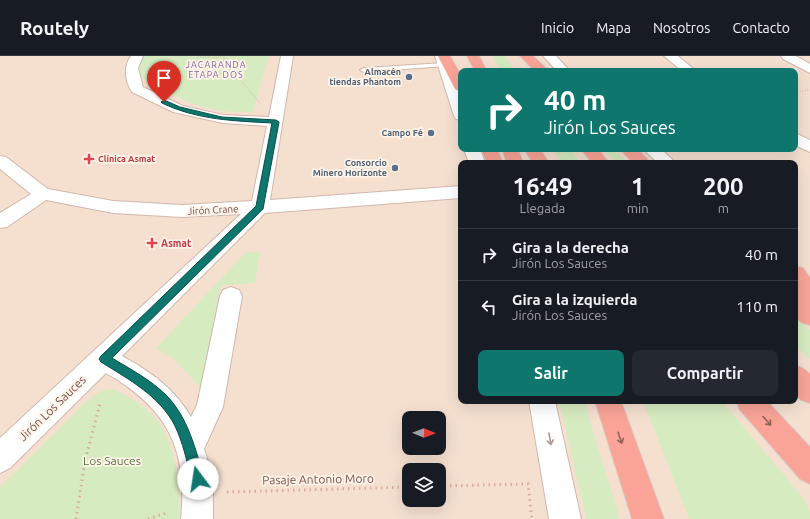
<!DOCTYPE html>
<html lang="es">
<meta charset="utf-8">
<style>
body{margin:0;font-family:Ubuntu,sans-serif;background:#242831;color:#f1f3f6;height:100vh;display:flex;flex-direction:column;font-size:15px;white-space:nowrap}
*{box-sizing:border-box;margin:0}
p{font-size:13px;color:#9ea1a6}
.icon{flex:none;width:22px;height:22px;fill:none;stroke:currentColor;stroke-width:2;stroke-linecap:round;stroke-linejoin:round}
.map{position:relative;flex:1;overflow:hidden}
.panel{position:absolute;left:458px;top:104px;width:340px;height:244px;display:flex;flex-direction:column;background:#171b24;border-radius:8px;box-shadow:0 4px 16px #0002}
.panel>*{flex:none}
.hud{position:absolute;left:458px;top:12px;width:340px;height:84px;border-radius:8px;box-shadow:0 4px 16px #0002;background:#0f766e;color:#fff;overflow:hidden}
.needle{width:26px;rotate:91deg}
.buttons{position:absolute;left:402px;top:355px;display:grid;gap:8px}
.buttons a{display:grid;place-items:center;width:44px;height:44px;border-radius:8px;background:#171b24;box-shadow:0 4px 16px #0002;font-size:20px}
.pin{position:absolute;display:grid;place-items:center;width:34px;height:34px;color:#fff;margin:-41px -17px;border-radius:50% 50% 50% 0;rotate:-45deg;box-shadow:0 0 4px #0007}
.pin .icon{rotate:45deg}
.me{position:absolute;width:44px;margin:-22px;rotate:346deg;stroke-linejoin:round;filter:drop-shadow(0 0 3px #0008)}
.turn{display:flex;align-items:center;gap:14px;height:84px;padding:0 20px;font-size:18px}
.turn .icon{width:52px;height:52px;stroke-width:2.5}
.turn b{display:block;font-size:28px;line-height:34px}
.eta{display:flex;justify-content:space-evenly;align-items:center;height:68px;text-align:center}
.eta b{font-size:24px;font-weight:700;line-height:28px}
.button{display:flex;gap:8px;margin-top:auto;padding:8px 20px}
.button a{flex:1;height:46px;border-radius:8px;background:#0f766e;color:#fff;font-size:16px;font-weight:700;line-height:46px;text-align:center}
.button a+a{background:#242831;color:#f1f3f6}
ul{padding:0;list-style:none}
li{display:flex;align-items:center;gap:12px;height:52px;padding:0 20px;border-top:1px solid #363941}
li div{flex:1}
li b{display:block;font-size:15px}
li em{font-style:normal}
header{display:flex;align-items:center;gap:24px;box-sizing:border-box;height:56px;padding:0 20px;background:#171b24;border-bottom:1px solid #363941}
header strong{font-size:19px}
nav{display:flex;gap:22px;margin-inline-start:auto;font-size:14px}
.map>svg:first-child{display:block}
.residential{fill:#f5e0d0;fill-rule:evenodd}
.green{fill:#d7ebc0}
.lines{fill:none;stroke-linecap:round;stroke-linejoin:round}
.service-casing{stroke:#d0b7ac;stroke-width:2}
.minor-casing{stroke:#d0b7ac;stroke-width:2}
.tertiary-casing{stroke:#d0b7ac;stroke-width:2}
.motorway-casing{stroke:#d8cfcc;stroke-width:2}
.path-far1{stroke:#d8ac9c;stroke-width:1.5;stroke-dasharray:0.5 2;stroke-linecap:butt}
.path{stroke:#d8ac9c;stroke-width:3;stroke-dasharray:1.5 4;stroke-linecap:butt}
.service{fill:#fff;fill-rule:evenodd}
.minor{fill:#fff;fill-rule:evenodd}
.tertiary{fill:#fff;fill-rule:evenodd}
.motorway{fill:#f9a497;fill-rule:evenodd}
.oneway{stroke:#8f6258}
.oneway2{stroke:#ac9791}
.route{fill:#0f766e;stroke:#0a4d48}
.service-dot{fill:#5c6f8a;stroke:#fff4e9;stroke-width:1.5}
.health-dot{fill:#e0444e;stroke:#fff4e9;stroke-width:1.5}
.labels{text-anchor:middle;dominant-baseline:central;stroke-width:3.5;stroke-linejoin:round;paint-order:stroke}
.far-neighbourhood-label{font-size:9px;letter-spacing:1px;fill:#806399;stroke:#fff4e9}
.far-service-label{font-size:9px;font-weight:bold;fill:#4e5e75;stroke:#fff4e9;text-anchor:end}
.far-health-label{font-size:9px;font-weight:bold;fill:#be3a42;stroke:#fff4e9;text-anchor:start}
.street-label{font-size:10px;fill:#755248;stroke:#fff4e9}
.health-label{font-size:10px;font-weight:bold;fill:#be3a42;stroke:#fff4e9;text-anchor:start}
.near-street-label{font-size:12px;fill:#755248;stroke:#fff4e9}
.near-park-label{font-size:12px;fill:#55753d;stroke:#fff4e9}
</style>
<header>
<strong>Routely</strong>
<nav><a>Inicio</a><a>Mapa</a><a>Nosotros</a><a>Contacto</a></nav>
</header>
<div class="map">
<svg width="810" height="463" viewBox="0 0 810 463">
<rect width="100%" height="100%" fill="#fdefe2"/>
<!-- residential -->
<path class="residential" d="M 0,0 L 810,0 L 810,463 L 0,463 ZM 461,15 L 795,15 L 795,93 L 461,93 ZM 461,107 L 795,107 L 795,345 L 461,345 ZM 409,362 L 439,362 L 439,392 L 409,392 ZM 409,414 L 439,414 L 439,444 L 409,444 Z"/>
<!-- green -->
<g class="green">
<path d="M 143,0 L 269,0 L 253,56 C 239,56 224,56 210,53 C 197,50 157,34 147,26 C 142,21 139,17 137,10 Z"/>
<polygon points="492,0 505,0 515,15 501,15"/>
<polygon points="552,93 570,93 581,107 563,107"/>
<polygon points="603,93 613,93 628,107 617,107"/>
<polygon points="260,195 255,227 221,229 201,332 173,302 156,292 245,197"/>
<polygon points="795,260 810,274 810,303 795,289"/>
<path d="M 114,333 C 127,340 142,348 152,359 C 177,383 180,430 179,463 L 0,463 L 0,431 L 90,342 L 103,334 Z"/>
<polygon points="559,345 584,345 620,463 586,463"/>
<polygon points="643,345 722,345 799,437 810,454 810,463 689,463"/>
</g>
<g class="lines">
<defs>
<polygon id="service" points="444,7 446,8 446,10 364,16 360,14 364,12"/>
<g id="minor">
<path d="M 131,0 L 143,0 L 138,12 L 143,31 L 183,50 L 223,59 L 269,61 L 281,0 L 293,0 L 270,144 L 461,130 L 461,142 L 265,157 L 122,300 C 151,316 174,332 191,361 L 197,349 L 220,240 L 223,234 L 231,231 L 239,234 L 242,240 L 223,351 L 204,393 L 211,415 L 213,431 L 213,463 L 181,463 C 188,392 167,352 106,317 L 10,412 L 0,417 L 0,382 L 241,158 L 182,161 L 113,157 L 46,144 L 7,171 L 0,172 L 0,157 L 31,138 L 0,113 L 0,100 L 6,101 L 48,133 L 113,145 L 182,149 L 252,145 L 267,70 L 223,67 L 173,56 L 132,36 C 125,25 123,11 131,0 Z"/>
<polygon points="543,0 556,0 570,15 557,15"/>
<polygon points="664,0 678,0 696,15 682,15"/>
<polygon points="781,0 796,0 810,8 810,17 783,3"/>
<polygon points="795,77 810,84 810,96 795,89"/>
<polygon points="643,93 661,93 676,107 658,107"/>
</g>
<g id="tertiary">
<polygon points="435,0 447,0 461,39 461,64 456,63 454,60"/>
<polygon points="464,93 480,93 485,107 469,107"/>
<polygon points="529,345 555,345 581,463 549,463"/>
</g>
<g id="motorway">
<polygon points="438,0 450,0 461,19 461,35 456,34 454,31"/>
<polygon points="467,0 479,0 487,15 475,15"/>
<polygon points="520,0 533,0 549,15 535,15"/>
<polygon points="481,93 497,93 503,107 487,107"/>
<polygon points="502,93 518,93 523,107 507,107"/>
<polygon points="524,93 540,93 549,107 533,107"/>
<polygon points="581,93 598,93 609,107 592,107"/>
<polygon points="620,93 637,93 651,107 633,107"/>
<polygon points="795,210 803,212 810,222 810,269 802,267 795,261 795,238 798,239 795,235"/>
<polygon points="795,309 804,313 810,318 810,347 801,344 795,338"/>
<polygon points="595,345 621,345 664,463 632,463"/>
<polygon points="736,345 767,345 810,391 810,428 800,423 740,354"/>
</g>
</defs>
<!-- service casing -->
<use href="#service" class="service-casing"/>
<!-- minor casing -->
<use href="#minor" class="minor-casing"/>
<!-- tertiary casing -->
<use href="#tertiary" class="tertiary-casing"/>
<!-- motorway casing -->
<use href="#motorway" class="motorway-casing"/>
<!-- path-far1 -->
<g class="path-far1">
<polyline points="198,0 215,2"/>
<polygon points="218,1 224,1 225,3 220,6 214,5 214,3"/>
<polyline points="224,5 260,47"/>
<polyline points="795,36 810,34"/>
</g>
<!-- path -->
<g class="path">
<polyline points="439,430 528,428 532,463"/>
<polyline points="227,436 409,431"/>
<polyline points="76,463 85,405 100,348"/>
<polyline points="148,463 166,457"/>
</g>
<!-- service -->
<use href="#service" class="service"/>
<!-- minor -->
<use href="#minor" class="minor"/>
<!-- tertiary -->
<use href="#tertiary" class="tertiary"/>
<!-- motorway -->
<use href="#motorway" class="motorway"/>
</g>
<!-- one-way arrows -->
<defs><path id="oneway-shaft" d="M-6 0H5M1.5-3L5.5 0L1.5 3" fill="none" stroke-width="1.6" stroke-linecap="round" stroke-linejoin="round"/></defs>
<g class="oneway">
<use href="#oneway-shaft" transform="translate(767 365) rotate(48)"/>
<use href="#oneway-shaft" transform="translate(620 382) rotate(71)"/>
</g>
<use class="oneway2" href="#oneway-shaft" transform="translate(550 383) rotate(80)"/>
<!-- route -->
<path class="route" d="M 164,44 L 180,51 L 222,61 L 276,64 L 279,66 L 263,153 L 112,302 C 130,313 151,324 166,339 C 188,361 196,394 204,423 L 202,427 L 198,429 L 193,427 L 191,423 C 187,405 183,387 175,370 C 160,340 128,323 101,306 L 99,303 L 101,300 L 256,150 L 272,67 C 235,65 197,64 162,47 L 161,46 Z"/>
<!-- markers -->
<g class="service-dot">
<circle cx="409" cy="21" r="4"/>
<circle cx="431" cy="77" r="4"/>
<circle cx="395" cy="112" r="4"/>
</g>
<g class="health-dot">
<path d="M87 97h4v4h4v4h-4v4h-4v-4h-4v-4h4z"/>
<path d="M150 181h4v4h4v4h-4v4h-4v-4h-4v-4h4z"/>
</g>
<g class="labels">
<!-- far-neighbourhood labels -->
<g class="far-neighbourhood-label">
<text x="216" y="9">JACARANDA<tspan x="216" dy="10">ETAPA DOS</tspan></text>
</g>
<!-- far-service labels -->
<g class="far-service-label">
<text x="401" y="16">Almacén<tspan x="401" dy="10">tiendas Phantom</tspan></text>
<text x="423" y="77">Campo Fé</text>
<text x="387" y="107">Consorcio<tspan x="387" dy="10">Minero Horizonte</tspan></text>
</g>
<!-- far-health labels -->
<g class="far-health-label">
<text x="98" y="103">Clínica Asmat</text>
</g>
<!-- street labels -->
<g class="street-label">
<text transform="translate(213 154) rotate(-3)">Jirón Crane</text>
</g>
<!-- health labels -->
<g class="health-label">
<text x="161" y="187">Asmat</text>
</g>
<!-- near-street labels -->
<g class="near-street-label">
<text transform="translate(52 352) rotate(-44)">Jirón Los Sauces</text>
<text transform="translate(318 423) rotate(-1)">Pasaje Antonio Moro</text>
</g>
<!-- near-park labels -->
<g class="near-park-label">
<text x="112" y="404">Los Sauces</text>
</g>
</g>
</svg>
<div class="buttons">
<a><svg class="needle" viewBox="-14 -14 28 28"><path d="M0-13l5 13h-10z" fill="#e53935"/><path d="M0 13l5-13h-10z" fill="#9ea1a6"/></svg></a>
<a><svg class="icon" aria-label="layers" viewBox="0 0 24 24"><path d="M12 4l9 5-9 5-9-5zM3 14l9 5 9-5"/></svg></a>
</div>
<div class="pin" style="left:164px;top:46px;background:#d93025"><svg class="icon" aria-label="arrive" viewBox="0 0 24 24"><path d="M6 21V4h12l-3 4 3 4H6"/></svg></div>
<svg class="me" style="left:198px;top:423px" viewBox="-20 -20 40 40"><circle r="19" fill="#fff"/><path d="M0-13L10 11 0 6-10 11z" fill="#0f766e"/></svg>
<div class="hud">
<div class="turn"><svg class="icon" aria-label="right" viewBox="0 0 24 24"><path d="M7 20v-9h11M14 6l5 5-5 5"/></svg><div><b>40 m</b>Jirón Los Sauces</div></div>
</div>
<section class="panel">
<div class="eta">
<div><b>16:49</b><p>Llegada</p></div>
<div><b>1</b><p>min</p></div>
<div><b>200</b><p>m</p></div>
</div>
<ul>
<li><svg class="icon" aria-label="right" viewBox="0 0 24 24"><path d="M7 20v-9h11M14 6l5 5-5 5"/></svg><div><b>Gira a la derecha</b><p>Jirón Los Sauces</p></div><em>40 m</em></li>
<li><svg class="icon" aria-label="left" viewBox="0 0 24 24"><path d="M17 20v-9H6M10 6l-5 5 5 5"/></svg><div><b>Gira a la izquierda</b><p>Jirón Los Sauces</p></div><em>110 m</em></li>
</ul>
<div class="button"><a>Salir</a><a>Compartir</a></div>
</section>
</div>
